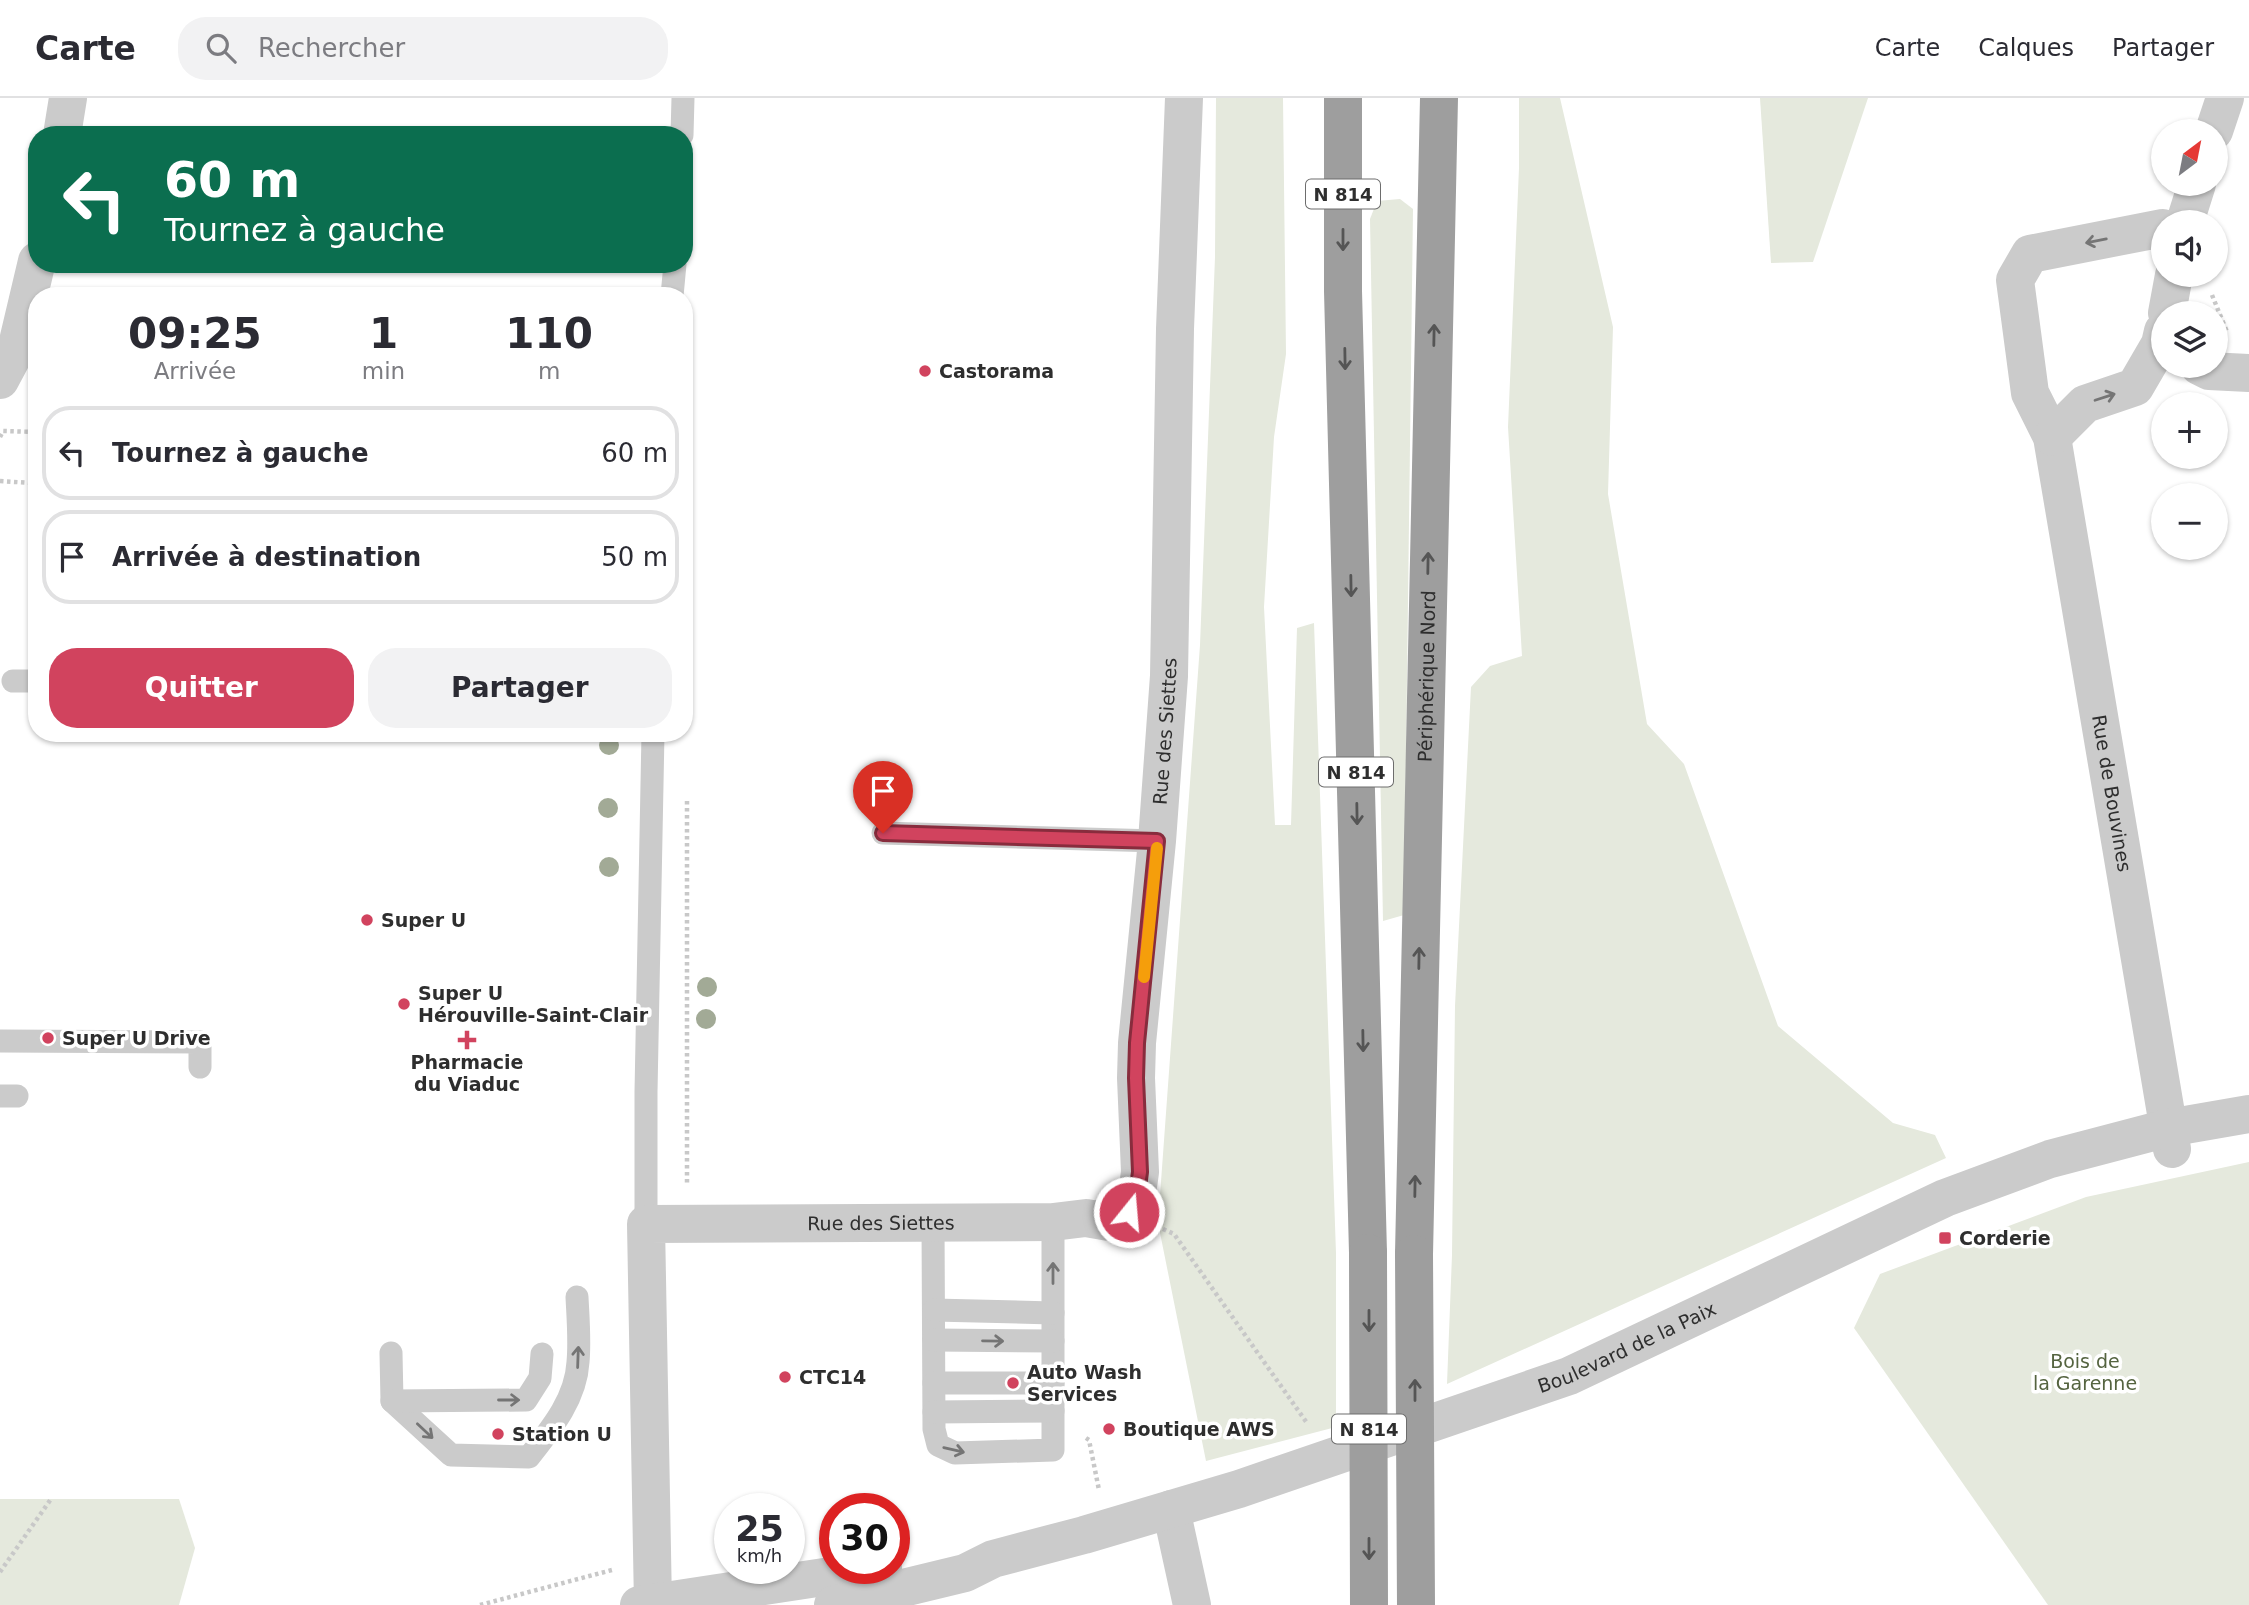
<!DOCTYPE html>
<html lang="fr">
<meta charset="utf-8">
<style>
body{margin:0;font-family:"DejaVu Sans",sans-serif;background:#f2f2f3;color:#2b2b33;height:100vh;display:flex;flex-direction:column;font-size:26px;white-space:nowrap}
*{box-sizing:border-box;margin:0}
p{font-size:23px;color:#7c7c81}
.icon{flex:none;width:38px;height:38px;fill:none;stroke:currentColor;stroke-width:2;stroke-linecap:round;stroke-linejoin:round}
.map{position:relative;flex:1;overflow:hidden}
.sheet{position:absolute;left:28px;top:189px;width:665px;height:455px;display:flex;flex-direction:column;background:#fff;border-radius:28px;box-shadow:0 2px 5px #0004}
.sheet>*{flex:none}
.guide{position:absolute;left:28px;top:28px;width:665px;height:147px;border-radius:28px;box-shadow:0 2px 5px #0004;background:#0b6e4f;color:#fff;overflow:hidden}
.needle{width:46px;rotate:32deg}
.controls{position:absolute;left:2151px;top:21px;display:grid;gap:14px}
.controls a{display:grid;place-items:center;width:77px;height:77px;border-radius:50%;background:#fff;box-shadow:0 2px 5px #0004;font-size:35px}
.speed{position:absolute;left:714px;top:1395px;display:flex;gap:14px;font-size:35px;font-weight:700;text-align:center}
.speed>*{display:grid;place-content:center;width:91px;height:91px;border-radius:50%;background:#fff;box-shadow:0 2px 5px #0004;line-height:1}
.speed small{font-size:18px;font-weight:400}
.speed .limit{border:10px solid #d22;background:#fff;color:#111}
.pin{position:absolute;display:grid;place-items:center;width:60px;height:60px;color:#fff;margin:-72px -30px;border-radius:50% 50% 50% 0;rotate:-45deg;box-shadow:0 0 7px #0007}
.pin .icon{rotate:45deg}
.me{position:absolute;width:77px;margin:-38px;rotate:17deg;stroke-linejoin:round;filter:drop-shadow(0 0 5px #0008)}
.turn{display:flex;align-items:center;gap:24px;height:147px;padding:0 21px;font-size:32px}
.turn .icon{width:91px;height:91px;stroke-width:2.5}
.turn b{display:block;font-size:49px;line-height:60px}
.eta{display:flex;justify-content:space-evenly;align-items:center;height:119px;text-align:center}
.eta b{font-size:42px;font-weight:800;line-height:49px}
.cta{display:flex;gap:14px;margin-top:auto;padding:14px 21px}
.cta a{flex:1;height:80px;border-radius:28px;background:#d1435e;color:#fff;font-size:28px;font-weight:800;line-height:80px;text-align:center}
.cta a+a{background:#f2f2f3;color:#2b2b33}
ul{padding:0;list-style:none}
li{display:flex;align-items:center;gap:21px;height:94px;margin:0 14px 10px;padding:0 7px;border:4px solid #e1e1e2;border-radius:28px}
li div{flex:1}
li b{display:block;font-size:26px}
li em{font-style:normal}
header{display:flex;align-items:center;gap:42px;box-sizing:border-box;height:98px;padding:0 35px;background:#fff;border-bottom:2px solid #e1e1e2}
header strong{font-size:33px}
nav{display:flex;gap:38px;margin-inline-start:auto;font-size:24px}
.search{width:490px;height:63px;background:#f2f2f3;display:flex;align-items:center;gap:18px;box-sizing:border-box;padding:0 24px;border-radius:28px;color:#7c7c81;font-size:26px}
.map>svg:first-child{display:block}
.green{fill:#e5e9dd}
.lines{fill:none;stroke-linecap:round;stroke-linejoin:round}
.path{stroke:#c8c8c8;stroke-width:4.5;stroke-dasharray:3.5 3.5;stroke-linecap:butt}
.service{stroke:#cbcbcb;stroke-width:23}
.minor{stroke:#cbcbcb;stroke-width:38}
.tertiary{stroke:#cbcbcb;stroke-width:38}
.trunk{stroke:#9e9e9e;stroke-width:38}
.trunk-bridge{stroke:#9e9e9e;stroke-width:38}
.tree{fill:#a2aa96}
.oneway{stroke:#555}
.oneway2{stroke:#757575}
.route-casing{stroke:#882c3d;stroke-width:18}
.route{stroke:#d1435e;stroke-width:12}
.slow{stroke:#f59e0b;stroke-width:12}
.poi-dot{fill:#d1435e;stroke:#fff;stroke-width:2.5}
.labels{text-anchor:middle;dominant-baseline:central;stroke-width:7;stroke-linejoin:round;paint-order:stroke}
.shield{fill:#fff;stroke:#6d6d6d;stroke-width:2}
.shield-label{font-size:18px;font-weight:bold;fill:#2e2e2e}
.poi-label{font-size:19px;font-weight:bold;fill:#2e2e2e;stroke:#fff;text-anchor:start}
.street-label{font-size:19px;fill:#2e2e2e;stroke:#fff}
.park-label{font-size:19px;fill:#556440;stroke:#fff}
</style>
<header>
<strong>Carte</strong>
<div class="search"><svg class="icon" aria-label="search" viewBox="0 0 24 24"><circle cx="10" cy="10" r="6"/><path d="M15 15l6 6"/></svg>Rechercher</div>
<nav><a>Carte</a><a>Calques</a><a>Partager</a></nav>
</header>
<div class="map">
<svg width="2249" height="1507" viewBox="0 0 2249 1507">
<rect width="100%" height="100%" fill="#fff"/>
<!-- green -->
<g class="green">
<polygon points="1216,0 1283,0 1286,256 1274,339 1264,509 1275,727 1291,727 1297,530 1314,525 1336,1155 1336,1329 1206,1363 1158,1125 1200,547 1215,159"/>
<polygon points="1519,0 1560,0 1613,229 1608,396 1647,626 1684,666 1778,928 1893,1025 1935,1037 1946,1060 1447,1286 1452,1157 1455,908 1471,589 1490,568 1522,558 1508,329 1519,70"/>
<polygon points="1760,0 1868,0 1813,164 1771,165"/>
<polygon points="1400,101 1413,111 1404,817 1383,823 1370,121 1377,103"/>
<polygon points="2249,1064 2249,1507 2048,1507 1854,1230 1880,1176 2086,1099"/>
<polygon points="0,1401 179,1401 195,1450 179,1507 0,1507"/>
</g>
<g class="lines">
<!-- path -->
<g class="path">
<polyline points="2212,197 2227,234"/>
<polyline points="0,339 3,333 37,334"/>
<polyline points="0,383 31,385"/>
<polyline points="684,499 686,501 687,631"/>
<polyline points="687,703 687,1086"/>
<polyline points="1163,1131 1174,1136 1307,1325"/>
<polyline points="1086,1340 1089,1342 1099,1392"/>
<polyline points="0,1474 51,1401"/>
<polyline points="480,1507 612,1472"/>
</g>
<!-- service -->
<g class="service">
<polyline points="682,37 683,0"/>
<polyline points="672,198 675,166"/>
<polyline points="13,583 37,583"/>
<polyline points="883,735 1157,743"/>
<polyline points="0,943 200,944 200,969"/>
<polyline points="0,998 17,998"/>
<polyline points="933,1125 934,1331 938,1347 955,1355 1053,1352 1053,1124"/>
<polyline points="646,1126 646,994 653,635"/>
<polyline points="934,1212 1053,1215"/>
<polyline points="934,1242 1053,1243"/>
<path d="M 391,1255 L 392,1303 L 451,1357 L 529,1359 C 551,1331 576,1301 578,1264 C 580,1243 578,1220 577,1199"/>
<polyline points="934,1285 1053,1285"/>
<polyline points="392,1303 526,1302 540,1280 542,1256"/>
<polyline points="934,1314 1053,1313"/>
</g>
<!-- minor -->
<g class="minor">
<polyline points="2214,33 2225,0"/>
<polyline points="62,37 68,0"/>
<polyline points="2185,124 2197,86"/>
<path id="s1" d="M 2163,130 L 2030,156 L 2015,182 L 2030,295 L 2052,339 L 2172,1051"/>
<polyline points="2167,215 2174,177"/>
<polyline points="2199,268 2209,273 2249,275"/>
<polyline points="0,282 16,252 37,163"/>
<polyline points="2052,339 2085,306 2135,289 2160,246 2163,233"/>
<polyline points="1171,1411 1192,1507"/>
<path id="s2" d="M 653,1507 L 646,1126 L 1053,1124 L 1086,1120 L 1109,1124 L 1129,1114 L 1137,1096 L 1140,1074 L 1136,980 L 1137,945 L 1157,743 L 1169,578 L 1175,231 L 1184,0"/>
</g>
<!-- tertiary -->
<g class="tertiary">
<polyline points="639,1507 883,1470"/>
<path id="s3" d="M 833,1507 L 965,1475 L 993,1461 L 1084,1437 L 1239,1391 L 1569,1278 L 1945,1100 L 2050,1061 L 2168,1030 L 2249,1016"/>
</g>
<!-- trunk -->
<g class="trunk">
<polyline points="1343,0 1343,193 1368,1155"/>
<path id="s4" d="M 1414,1156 L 1439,0"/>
</g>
<!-- trunk-bridge -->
<g class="trunk-bridge">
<polyline points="1368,1155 1369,1507"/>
<polyline points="1414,1156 1416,1507"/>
</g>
</g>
<!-- trees -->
<g class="tree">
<circle cx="609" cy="647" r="10"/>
<circle cx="608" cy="710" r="10"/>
<circle cx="609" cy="769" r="10"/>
<circle cx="707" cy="889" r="10"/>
<circle cx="706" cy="921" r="10"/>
</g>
<!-- one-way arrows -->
<defs><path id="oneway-shaft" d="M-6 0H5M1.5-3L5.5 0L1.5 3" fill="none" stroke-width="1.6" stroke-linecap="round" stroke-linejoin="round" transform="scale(1.75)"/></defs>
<g class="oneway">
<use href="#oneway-shaft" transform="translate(1343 142) rotate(90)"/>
<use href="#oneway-shaft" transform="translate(1434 237) rotate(-89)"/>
<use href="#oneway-shaft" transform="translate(1345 261) rotate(89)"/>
<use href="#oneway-shaft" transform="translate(1428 465) rotate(-89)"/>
<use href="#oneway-shaft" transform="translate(1351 488) rotate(89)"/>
<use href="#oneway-shaft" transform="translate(1357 716) rotate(89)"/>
<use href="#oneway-shaft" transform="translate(1419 860) rotate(-89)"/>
<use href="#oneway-shaft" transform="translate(1363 943) rotate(89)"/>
<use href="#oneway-shaft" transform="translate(1415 1088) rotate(-89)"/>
<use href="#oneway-shaft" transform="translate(1369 1223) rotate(90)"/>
<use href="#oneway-shaft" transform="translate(1415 1292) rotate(-90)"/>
<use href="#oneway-shaft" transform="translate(1369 1451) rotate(90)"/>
</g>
<g class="oneway2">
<use href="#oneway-shaft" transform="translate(2096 143) rotate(169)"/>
<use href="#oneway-shaft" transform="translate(2105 299) rotate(-18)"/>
<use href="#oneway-shaft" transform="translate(1053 1175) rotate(-90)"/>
<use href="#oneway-shaft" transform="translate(993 1243) rotate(1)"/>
<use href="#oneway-shaft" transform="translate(578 1259) rotate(-88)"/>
<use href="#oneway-shaft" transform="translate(509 1302)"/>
<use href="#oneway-shaft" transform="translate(425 1333) rotate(43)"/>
<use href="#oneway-shaft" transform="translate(954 1352) rotate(13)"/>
</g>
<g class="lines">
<defs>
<polyline id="route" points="883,735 1157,743 1137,945 1136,980 1140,1074 1137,1096 1129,1114"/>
</defs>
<!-- route casing -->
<use href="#route" class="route-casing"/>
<!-- route -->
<use href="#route" class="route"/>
<!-- slow -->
<polyline class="slow" points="1144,879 1157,750"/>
</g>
<!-- markers -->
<g class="poi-dot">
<circle cx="925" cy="273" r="7"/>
<circle cx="367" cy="822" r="7"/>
<circle cx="404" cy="906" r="7"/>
<circle cx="48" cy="940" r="7"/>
<path d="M463.5 931.5h7v7h7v7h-7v7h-7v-7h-7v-7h7z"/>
<rect x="1938" y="1133" width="14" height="14" rx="3.5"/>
<circle cx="785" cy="1279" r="7"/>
<circle cx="1013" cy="1285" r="7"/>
<circle cx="1109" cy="1331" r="7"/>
<circle cx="498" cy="1336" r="7"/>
</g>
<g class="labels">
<!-- shield labels -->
<g class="shield">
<rect x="1306" y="81.5" width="74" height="29" rx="5"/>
<rect x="1319" y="659.5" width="74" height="29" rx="5"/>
<rect x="1332" y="1316.5" width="74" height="29" rx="5"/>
</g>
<g class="shield-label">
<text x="1343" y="96">N 814</text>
<text x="1356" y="674">N 814</text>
<text x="1369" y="1331">N 814</text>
</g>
<!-- poi labels -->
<g class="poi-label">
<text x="939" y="273">Castorama</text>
<text x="381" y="822">Super U</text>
<text x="418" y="895">Super U<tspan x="418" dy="22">Hérouville-Saint-Clair</tspan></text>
<text x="62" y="940">Super U Drive</text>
<text x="467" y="964" text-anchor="middle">Pharmacie<tspan x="467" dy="22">du Viaduc</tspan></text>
<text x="1959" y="1140">Corderie</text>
<text x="1027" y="1274">Auto Wash<tspan x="1027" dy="22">Services</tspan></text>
<text x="799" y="1279">CTC14</text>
<text x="1123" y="1331">Boutique AWS</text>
<text x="512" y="1336">Station U</text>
</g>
<!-- street labels -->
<g class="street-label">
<text stroke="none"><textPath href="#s4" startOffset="578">Périphérique Nord</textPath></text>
<text stroke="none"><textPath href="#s2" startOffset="1351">Rue des Siettes</textPath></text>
<text stroke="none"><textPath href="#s1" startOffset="690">Rue de Bouvines</textPath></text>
<text stroke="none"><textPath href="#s2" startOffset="616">Rue des Siettes</textPath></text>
<text stroke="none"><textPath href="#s3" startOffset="836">Boulevard de la Paix</textPath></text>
</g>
<!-- park labels -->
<g class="park-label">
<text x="2085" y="1263">Bois de<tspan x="2085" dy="22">la Garenne</tspan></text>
</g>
</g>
</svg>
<div class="controls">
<a><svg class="needle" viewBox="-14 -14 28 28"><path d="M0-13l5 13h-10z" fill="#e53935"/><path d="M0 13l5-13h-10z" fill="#7c7c81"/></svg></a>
<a><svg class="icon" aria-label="sound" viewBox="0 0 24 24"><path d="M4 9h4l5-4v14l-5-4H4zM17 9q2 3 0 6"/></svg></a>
<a><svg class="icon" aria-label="layers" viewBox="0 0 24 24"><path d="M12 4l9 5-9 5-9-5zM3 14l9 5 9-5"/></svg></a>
<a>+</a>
<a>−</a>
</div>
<div class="speed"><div>25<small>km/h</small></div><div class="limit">30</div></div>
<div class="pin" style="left:883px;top:735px;background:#d93025"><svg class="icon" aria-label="arrive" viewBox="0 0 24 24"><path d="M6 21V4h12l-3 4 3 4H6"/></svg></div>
<svg class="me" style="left:1129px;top:1114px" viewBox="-20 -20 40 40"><circle r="17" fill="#d1435e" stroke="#fff" stroke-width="3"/><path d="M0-11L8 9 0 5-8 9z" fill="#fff"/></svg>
<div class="guide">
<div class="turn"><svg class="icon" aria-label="left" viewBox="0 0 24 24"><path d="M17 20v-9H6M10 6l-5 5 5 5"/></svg><div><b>60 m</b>Tournez à gauche</div></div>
</div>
<section class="sheet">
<div class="eta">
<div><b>09:25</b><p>Arrivée</p></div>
<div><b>1</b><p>min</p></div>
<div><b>110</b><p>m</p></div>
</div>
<ul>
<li><svg class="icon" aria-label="left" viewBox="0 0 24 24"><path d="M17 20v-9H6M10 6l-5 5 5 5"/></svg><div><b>Tournez à gauche</b></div><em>60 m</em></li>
<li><svg class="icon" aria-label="arrive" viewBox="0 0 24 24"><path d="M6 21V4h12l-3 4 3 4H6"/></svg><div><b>Arrivée à destination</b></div><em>50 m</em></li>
</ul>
<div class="cta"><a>Quitter</a><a>Partager</a></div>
</section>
</div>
